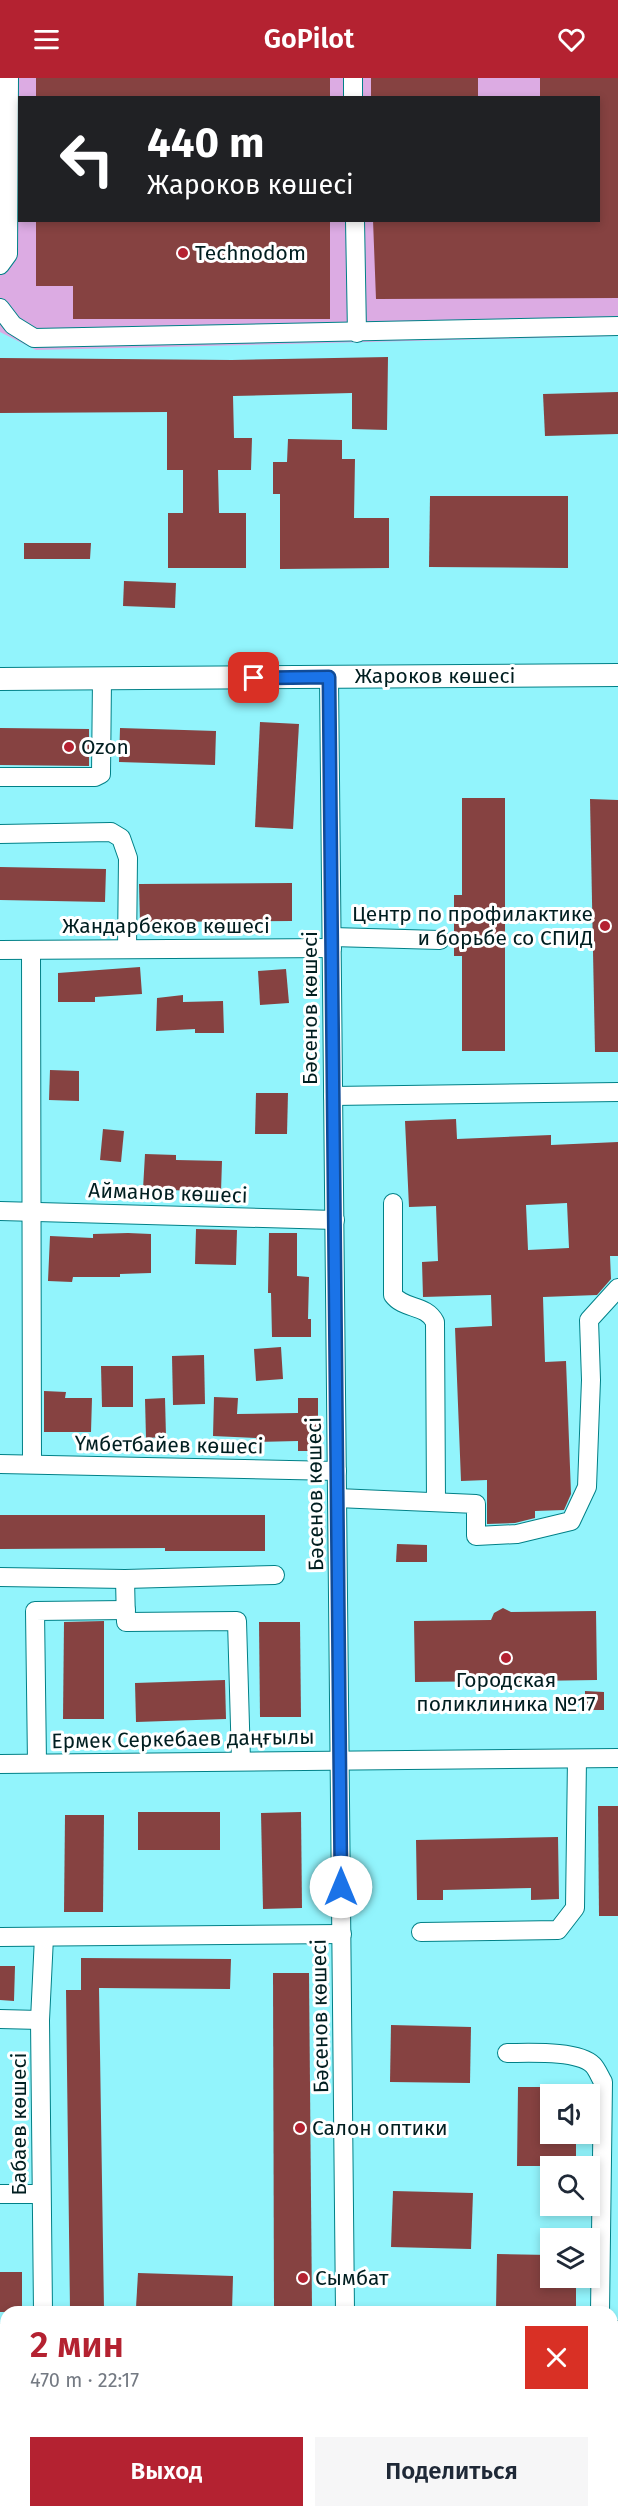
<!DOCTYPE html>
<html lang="ru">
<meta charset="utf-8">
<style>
body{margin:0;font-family:"Fira Sans",sans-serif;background:#f6f6f7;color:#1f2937;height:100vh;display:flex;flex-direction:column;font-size:22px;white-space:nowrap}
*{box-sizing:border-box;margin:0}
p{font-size:20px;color:#747a83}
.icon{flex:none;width:33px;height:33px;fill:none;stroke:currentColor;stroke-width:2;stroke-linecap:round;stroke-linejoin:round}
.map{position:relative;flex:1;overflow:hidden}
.drawer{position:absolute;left:0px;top:2228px;width:618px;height:212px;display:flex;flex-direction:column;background:#fff;border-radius:18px 18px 0 0;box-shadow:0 3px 9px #0003}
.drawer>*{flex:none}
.guide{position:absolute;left:18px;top:18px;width:582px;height:126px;border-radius:0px;box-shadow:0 3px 9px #0003;background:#202124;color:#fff;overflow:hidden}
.fabs{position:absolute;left:540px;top:2006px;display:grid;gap:12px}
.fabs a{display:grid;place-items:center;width:60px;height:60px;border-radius:0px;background:#fff;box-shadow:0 3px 9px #0003;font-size:30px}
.pin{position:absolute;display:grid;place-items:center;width:51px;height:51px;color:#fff;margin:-26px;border-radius:12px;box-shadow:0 3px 9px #0006}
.me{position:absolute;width:66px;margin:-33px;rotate:0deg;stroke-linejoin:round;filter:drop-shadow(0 0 4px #0008)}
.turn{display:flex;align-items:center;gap:21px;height:126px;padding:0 30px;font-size:27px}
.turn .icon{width:78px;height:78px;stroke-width:2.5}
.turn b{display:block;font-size:42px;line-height:51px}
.round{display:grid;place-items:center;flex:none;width:63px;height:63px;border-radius:0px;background:#f6f6f7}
.summary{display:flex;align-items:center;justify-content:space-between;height:102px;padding:0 30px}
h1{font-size:36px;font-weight:600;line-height:45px;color:#b42231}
.primary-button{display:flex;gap:12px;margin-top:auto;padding:12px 30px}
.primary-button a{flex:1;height:69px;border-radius:0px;background:#b42231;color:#fff;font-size:24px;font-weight:600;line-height:69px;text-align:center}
.primary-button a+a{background:#f6f6f7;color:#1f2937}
header{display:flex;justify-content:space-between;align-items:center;height:78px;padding:0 30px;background:#b42231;color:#fff;font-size:27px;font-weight:600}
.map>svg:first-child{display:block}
.green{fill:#dcabe3;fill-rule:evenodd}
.building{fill:#864241;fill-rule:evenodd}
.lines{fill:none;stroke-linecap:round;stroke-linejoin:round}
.minor-casing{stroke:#008087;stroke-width:20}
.major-casing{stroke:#008087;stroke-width:24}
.minor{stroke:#fff;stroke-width:18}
.major{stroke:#fff;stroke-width:22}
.route-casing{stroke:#114b97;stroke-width:15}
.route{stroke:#1a73e8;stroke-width:10}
.poi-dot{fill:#b42231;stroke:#fff;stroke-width:2}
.labels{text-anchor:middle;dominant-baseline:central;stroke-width:6;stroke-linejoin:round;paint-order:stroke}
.poi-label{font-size:21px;fill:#001e20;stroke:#fff;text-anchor:start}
.street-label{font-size:21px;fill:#001e20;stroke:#fff}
</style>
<header><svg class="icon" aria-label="menu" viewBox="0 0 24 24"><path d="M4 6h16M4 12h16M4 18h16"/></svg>GoPilot<svg class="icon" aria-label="heart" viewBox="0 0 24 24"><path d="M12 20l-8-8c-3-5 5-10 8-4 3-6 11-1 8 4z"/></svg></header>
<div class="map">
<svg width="618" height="2438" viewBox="0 0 618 2438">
<rect width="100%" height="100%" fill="#92f4fc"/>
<!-- green -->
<path class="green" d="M 0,0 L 618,0 L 618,258 L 36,272 L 0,254 ZM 20,20 L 598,20 L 598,142 L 20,142 Z"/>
<!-- building -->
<g class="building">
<rect x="36" y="0" width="294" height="20"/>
<rect x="371" y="0" width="107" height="20"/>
<polygon points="540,0 618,0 618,220 376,221 373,142 598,142 598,20 540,20"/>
<polygon points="36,142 330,142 330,241 73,241 73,208 36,208"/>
<polygon points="388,279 387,352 352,351 352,315 233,318 234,360 252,360 251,392 218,392 219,435 246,435 246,490 168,490 168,435 183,435 183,392 167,392 167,334 0,335 0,280 232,282"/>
<polygon points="618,314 618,356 545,358 543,316"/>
<polygon points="288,361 342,362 342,381 355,381 354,440 389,440 389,490 280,491 280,416 273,416 273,384 287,384"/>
<polygon points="430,418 568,418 568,490 429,489"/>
<polygon points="24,465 91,465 90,481 24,481"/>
<polygon points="124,503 176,505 175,530 123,528"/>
<polygon points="260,644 299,646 293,751 255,749"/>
<polygon points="0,650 89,651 89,688 0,687"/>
<polygon points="120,650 216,653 215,687 119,684"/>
<polygon points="462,720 505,720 505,973 462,973 462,878 454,878 454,817 462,817"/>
<polygon points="590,721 618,722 618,974 595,974"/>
<polygon points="0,789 106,791 105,824 0,822"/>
<polygon points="292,805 292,843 140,844 139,806"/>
<polygon points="140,889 142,916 95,919 95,924 58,924 58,895"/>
<polygon points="286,891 289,925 260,927 258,893"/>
<polygon points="183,917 183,924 223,923 224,955 195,955 195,951 156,953 157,920"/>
<polygon points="50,992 79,993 79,1023 49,1022"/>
<polygon points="256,1015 288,1015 287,1056 255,1056"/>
<path d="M 456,1041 L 457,1061 L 551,1057 L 551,1067 L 618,1064 L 618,1178 L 610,1178 L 611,1201 L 597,1217 L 543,1219 L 545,1284 L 566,1283 L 571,1416 L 564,1432 L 535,1433 L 535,1440 L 515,1445 L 487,1446 L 487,1402 L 461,1403 L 455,1250 L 492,1248 L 491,1217 L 423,1219 L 422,1184 L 438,1183 L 436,1128 L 409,1129 L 405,1043 ZM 567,1125 L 569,1170 L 528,1172 L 526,1127 Z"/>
<polygon points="103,1051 124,1053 121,1084 100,1082"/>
<polygon points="145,1076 176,1077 176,1082 222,1083 221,1114 143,1111"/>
<polygon points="196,1151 237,1152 236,1187 195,1186"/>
<polygon points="128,1155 151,1156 151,1195 120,1196 120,1199 73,1199 72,1204 48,1203 50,1158 93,1160 93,1156"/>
<polygon points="269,1155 297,1155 297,1198 309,1199 308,1241 311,1241 311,1259 272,1259 271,1215 268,1215"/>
<polygon points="281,1269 283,1301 256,1303 254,1271"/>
<polygon points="204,1277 205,1326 173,1327 172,1278"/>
<polygon points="101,1288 133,1288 133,1329 102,1329"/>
<polygon points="44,1313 66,1314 65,1320 92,1320 91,1354 44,1354"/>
<polygon points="214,1319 238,1320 237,1336 298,1335 298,1320 318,1320 318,1373 298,1373 298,1363 256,1364 256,1360 213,1358"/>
<polygon points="165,1320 166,1359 146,1360 145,1321"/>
<polygon points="0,1437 265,1437 265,1473 165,1473 165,1470 0,1471"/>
<polygon points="397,1466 427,1467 427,1484 396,1484"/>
<polygon points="503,1530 511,1534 596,1533 597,1602 533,1603 533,1607 516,1606 511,1603 415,1604 414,1543 491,1542 494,1535"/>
<polygon points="104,1543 104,1641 63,1641 64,1544"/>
<polygon points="259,1544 300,1544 301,1639 260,1639"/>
<polygon points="225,1602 226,1641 136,1644 135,1605"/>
<polygon points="585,1613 604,1614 604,1632 585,1632"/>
<polygon points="598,1728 618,1728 618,1838 599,1838"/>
<rect x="138" y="1734" width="82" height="38"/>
<polygon points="301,1734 302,1830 263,1831 261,1735"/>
<polygon points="65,1737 104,1737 103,1834 64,1834"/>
<polygon points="558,1759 559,1821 531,1822 531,1810 443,1812 443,1822 417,1822 416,1762"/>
<polygon points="81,1880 231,1881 230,1911 99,1910 104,2232 70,2232 66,1912 81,1912"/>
<polygon points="0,1888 15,1888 14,1923 0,1922"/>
<polygon points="273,1895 309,1895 312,2230 274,2230"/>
<polygon points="391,1947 471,1949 470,2005 390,2004"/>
<polygon points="518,2009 550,2009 550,2055 576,2055 576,2088 517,2088"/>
<polygon points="393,2113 473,2115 471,2171 391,2169"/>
<polygon points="497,2176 550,2177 550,2199 576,2199 576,2234 496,2232"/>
<rect x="0" y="2194" width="22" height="40"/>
<polygon points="138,2195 233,2198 232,2233 136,2230"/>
</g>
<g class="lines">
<defs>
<g id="minor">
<polyline points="353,0 353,20"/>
<polyline points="355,142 357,255"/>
<polyline points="0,187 8,176 9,0"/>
<polyline points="0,230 13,247 34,260 618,248"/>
<polyline points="329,599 345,2234"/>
<polyline points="0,699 95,699 101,696 102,601"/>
<polyline points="0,756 111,754 121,760 128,780 127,871"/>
<polyline points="332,859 440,862"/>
<polyline points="0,872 332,870"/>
<polyline points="31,872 32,1386"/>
<polyline points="333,1018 618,1014"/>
<path d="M 393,1125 L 393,1217 C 404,1232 426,1226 435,1244 L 436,1424"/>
<polyline points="0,1133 335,1142"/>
<polyline points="0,1386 337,1393"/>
<polyline points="337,1420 476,1426 476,1458 517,1456 571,1443 587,1409 591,1302 589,1242 618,1210"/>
<polyline points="0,1499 125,1501 275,1497"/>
<polyline points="125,1501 126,1544 237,1543 241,1683"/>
<polyline points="37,1685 35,1533 126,1532"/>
<polyline points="0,1686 618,1680"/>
<polyline points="421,1854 558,1852 575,1830 577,1681"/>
<polyline points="0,1859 342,1856"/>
<polyline points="0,1941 40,1942"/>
<path d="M 507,1975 C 528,1975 578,1972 593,1987 C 597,1991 600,1999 603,2004 L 600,2234"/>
<polyline points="0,2116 41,2116"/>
<polyline points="43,2234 40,1942 44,1859"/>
<polyline points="0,2255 6,2255"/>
<polyline points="612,2276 617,2252"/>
<polyline points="612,2406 618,2407"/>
<polyline points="347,2433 347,2438"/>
<polyline points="606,2433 606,2438"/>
<polyline points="36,2438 36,2433"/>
</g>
<polyline id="major" points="0,601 618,597"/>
</defs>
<!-- minor casing -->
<use href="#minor" class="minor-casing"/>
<!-- major casing -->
<use href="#major" class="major-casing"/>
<!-- minor -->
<use href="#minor" class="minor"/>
<!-- major -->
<use href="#major" class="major"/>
</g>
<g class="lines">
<defs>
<polyline id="route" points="254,600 329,599 341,1809"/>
</defs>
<!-- route casing -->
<use href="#route" class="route-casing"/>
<!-- route -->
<use href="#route" class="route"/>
</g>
<!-- markers -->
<g class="poi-dot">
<circle cx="183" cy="175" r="6"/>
<circle cx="69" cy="669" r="6"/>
<circle cx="605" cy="848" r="6"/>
<circle cx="506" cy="1580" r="6"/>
<circle cx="300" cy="2050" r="6"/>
<circle cx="303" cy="2200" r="6"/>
</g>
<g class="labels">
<!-- poi labels -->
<g class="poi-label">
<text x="195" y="175">Technodom</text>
<text x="81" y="669">Ozon</text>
<text x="593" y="836" text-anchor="end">Центр по профилактике<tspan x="593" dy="24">и борьбе со СПИД</tspan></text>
<text x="506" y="1602" text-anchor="middle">Городская<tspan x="506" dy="24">поликлиника №17</tspan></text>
<text x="312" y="2050">Салон оптики</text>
<text x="315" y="2200">Сымбат</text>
</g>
<!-- street labels -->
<g class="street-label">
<text x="435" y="598">Жароков көшесі</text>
<text x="166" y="848">Жандарбеков көшесі</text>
<text transform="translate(310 930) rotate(-90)">Бәсенов көшесі</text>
<text transform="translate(168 1115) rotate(2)">Айманов көшесі</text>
<text transform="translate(169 1367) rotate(1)">Үмбетбайев көшесі</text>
<text transform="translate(315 1416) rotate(-91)">Бәсенов көшесі</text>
<text transform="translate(183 1661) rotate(-1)">Ермек Серкебаев даңғылы</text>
<text transform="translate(320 1938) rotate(-91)">Бәсенов көшесі</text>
<text transform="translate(19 2046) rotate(-90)">Бабаев көшесі</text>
</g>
</g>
</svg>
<div class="fabs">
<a><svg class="icon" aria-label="sound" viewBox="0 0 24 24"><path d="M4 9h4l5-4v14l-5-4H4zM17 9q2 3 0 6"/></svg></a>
<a><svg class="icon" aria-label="search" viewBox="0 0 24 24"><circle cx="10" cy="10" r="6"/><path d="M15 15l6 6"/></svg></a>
<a><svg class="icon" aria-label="layers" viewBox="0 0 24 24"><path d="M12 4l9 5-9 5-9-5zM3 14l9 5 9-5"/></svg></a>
</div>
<div class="pin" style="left:254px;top:600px;background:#d93025"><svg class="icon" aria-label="arrive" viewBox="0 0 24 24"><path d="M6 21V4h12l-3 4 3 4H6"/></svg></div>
<svg class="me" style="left:341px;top:1809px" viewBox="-20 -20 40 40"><circle r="19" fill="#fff"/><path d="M0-13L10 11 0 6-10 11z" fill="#1a73e8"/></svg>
<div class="guide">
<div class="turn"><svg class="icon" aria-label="left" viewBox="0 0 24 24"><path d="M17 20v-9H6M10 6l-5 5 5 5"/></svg><div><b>440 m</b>Жароков көшесі</div></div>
</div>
<section class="drawer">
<div class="summary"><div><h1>2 мин</h1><p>470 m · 22:17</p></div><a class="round" style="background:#d93025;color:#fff"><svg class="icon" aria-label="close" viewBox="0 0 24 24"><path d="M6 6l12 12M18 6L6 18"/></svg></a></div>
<div class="primary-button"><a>Выход</a><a>Поделиться</a></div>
</section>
</div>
